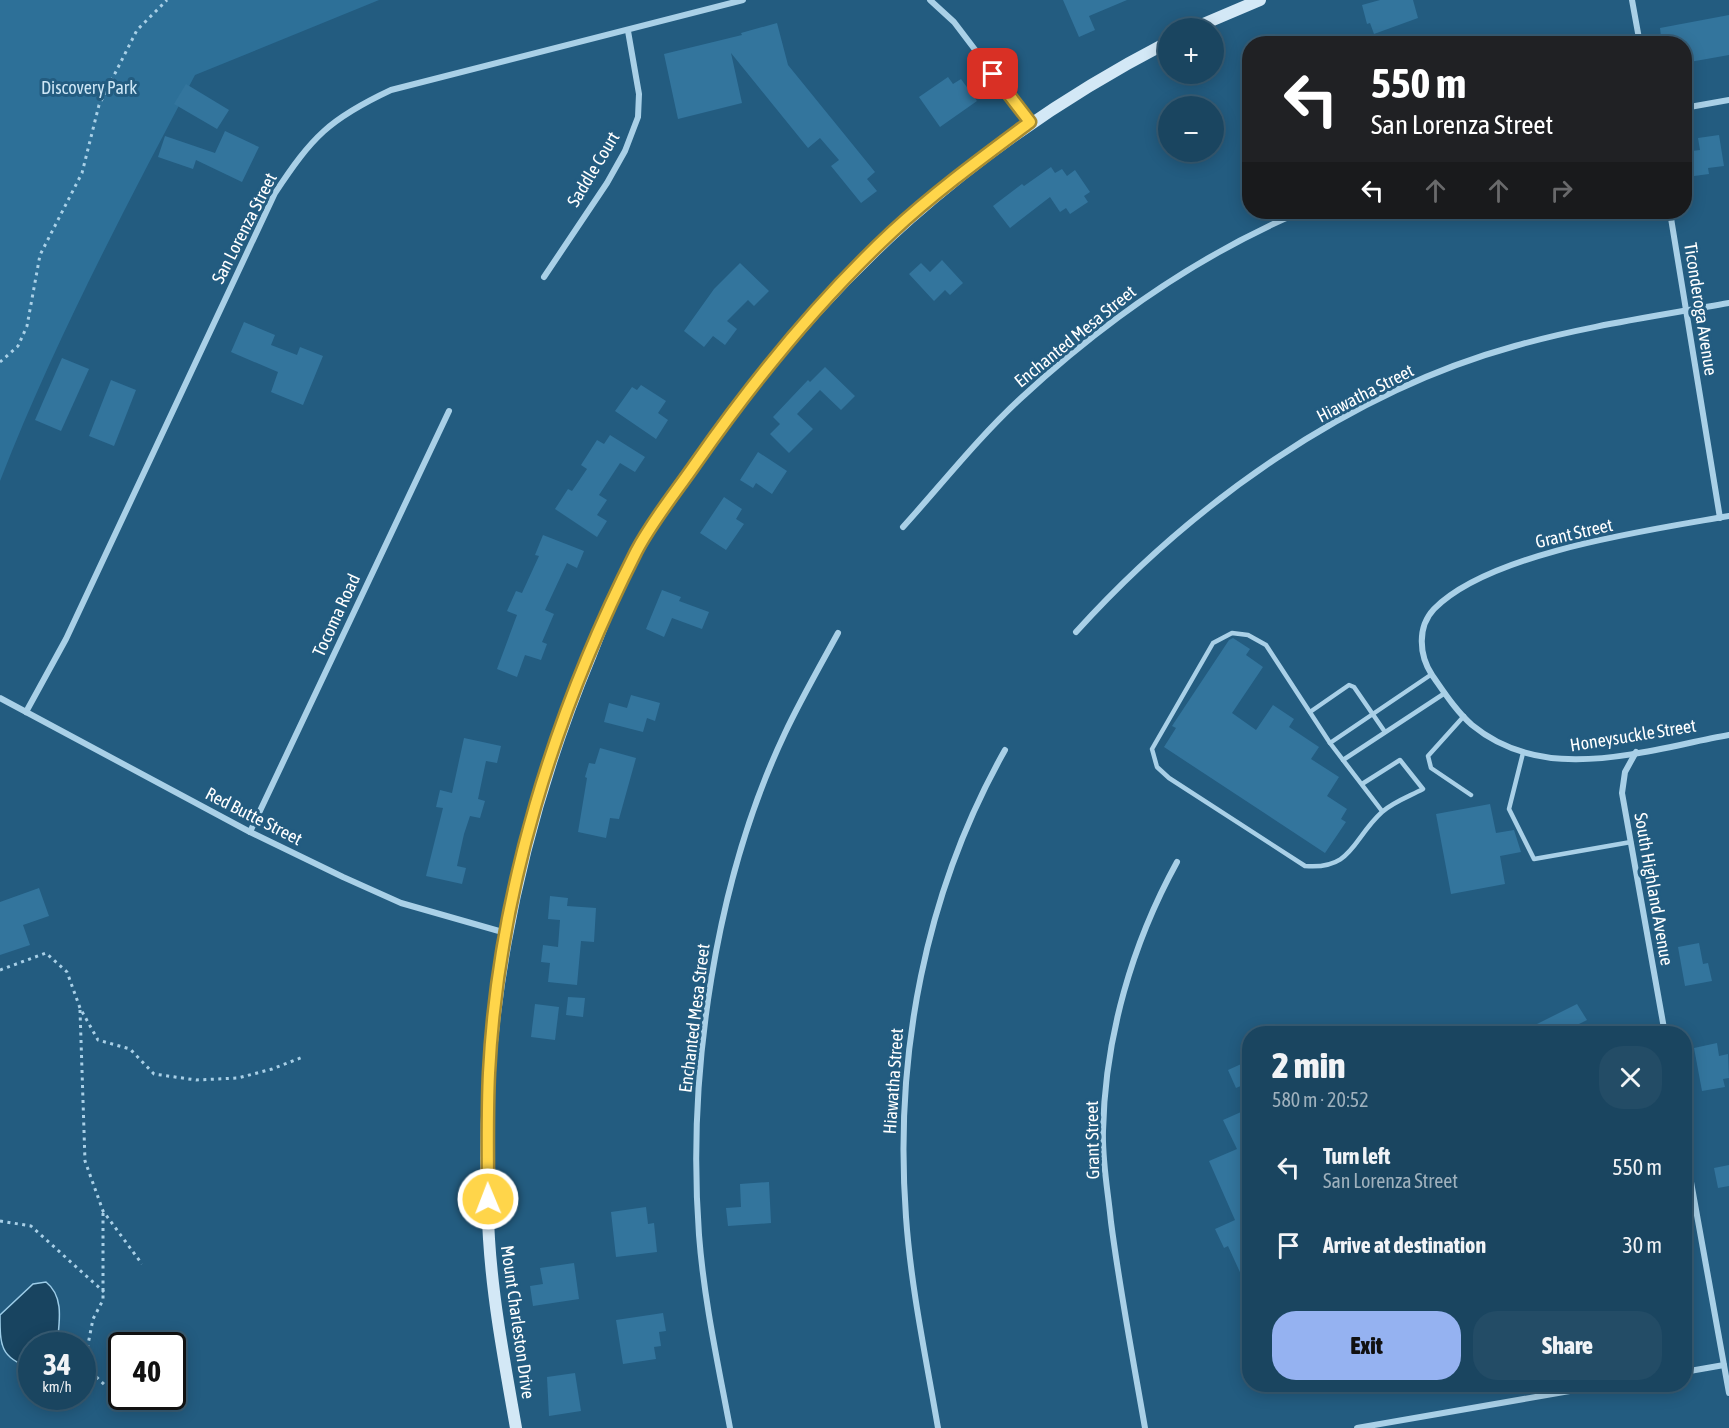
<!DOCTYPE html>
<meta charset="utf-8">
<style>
body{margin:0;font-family:"Asap Condensed",sans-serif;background:#234c66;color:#f1f3f6;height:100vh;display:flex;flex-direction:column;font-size:22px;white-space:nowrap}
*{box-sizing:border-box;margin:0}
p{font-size:20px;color:#9fb1bd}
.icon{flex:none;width:33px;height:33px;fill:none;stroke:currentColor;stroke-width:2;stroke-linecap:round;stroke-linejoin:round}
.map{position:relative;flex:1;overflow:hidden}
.side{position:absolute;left:1242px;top:1026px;width:450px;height:366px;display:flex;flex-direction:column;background:#1a4560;border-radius:24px;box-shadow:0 3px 15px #0003,0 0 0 2px #385d75}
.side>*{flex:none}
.top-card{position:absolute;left:1242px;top:36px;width:450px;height:183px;border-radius:24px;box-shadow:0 3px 15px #0003,0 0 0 2px #385d75;background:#202124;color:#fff;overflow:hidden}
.controls{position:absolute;left:1158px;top:18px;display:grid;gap:12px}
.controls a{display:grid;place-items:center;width:66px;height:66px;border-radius:50%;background:#1a4560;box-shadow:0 3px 15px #0003,0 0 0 2px #385d75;font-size:30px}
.speed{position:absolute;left:18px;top:1332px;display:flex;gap:12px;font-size:30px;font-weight:700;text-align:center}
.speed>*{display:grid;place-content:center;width:78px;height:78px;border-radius:50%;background:#1a4560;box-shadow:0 3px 15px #0003,0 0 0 2px #385d75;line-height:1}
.speed small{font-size:15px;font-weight:400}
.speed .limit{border:3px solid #111;border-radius:9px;background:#fff;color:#111}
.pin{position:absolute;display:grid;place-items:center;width:51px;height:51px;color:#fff;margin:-26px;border-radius:12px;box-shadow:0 3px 9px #0006}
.me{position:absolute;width:66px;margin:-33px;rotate:359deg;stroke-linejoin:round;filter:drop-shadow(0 0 4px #0008)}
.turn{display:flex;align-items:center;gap:21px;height:126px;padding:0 30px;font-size:27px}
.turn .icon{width:78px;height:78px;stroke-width:2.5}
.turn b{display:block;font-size:42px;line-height:51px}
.lanes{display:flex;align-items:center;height:57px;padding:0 30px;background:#0003;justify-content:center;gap:30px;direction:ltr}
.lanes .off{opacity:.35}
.round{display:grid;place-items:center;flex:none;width:63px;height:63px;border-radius:24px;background:#234c66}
.headline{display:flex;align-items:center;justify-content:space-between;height:102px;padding:0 30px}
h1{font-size:36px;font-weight:800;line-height:45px}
.action{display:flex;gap:12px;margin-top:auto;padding:12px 30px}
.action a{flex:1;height:69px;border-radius:24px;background:#95b2f1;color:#111;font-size:24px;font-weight:800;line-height:69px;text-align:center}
.action a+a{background:#234c66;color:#f1f3f6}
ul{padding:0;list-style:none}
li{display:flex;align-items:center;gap:18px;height:78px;padding:0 30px}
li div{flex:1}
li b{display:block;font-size:22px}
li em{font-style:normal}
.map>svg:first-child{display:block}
.green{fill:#2d7098}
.water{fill:#184460;stroke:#9dcde8;stroke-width:1.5}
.building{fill:#33759d}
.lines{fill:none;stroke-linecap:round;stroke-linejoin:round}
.path{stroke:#a9d0e7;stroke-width:3;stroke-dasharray:3 4.5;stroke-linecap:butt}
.lane{stroke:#a9d0e7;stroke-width:4.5}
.street{stroke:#a9d0e7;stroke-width:6}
.secondary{stroke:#d3e8f6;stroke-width:12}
.route-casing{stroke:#a68a30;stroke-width:15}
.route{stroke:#ffd54a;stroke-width:10}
.labels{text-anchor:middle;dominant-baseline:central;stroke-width:6;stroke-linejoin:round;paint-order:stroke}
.park-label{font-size:18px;fill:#cde6f5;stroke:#235c80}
.street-label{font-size:18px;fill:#fff;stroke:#235c80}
</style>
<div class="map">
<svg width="1729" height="1428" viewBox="0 0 1729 1428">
<rect width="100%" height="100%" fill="#235c80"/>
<!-- green -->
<path class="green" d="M 0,0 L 379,0 L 195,75 C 125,208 55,340 0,481 Z"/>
<!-- water -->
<path class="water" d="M 46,1282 C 65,1297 59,1323 57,1345 L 32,1346 L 31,1368 C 0,1358 0,1345 0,1315 L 33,1284 Z"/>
<!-- building -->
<g class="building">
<polygon points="1063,0 1127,0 1089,16 1095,30 1079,37"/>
<polygon points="1380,0 1413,0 1418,18 1374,34 1370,23 1367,24 1362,5"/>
<polygon points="1729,15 1729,55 1684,63 1684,44 1662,44 1660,28"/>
<polygon points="777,23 788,65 875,172 867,179 877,191 861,203 831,166 839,160 820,138 808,148 731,53 742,103 678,119 664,54 742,35 741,33"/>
<polygon points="948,77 953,84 961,79 977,101 940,127 919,97"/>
<polygon points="186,84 229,110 217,129 174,104"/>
<polygon points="225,131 259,147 242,182 196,160 193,169 158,157 165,136 215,153"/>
<polygon points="1719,135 1724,166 1708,168 1709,174 1694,176 1693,171 1684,173 1684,152 1700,150 1698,138"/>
<polygon points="1051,167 1055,173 1062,169 1067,176 1075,170 1090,192 1084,196 1088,202 1070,214 1066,208 1060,212 1050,197 1010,228 993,206 1022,184 1024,186"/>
<polygon points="942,260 963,283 950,295 945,290 934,301 909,274 921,263 930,272"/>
<polygon points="740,263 769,291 754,306 748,300 727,321 737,329 725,345 713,336 704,347 684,331 714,289"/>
<polygon points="244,322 275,335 271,345 297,355 300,347 323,356 303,405 271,392 278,372 231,352"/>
<polygon points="62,358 89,369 61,431 35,420"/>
<polygon points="825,367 855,396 841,410 820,390 797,414 813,429 789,453 770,434 780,424 773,417 808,380 810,382"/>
<polygon points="111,380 136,390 114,446 89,436"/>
<polygon points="641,385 666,401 658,413 668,420 656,439 615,411 632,387 637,390"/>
<polygon points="610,435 645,457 635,472 620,463 599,495 607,500 597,515 607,521 597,537 555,509 568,489 572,491 587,469 581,465 597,440 604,444"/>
<polygon points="758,452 787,471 772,494 756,483 753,488 740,480"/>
<polygon points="724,497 742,509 736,519 744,524 726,550 700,533"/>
<polygon points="543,535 584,551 577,568 567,563 545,610 554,614 542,642 547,644 541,660 525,655 517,677 497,669 517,615 507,611 516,591 522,593 539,556 535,555"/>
<polygon points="662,590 681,597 679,601 709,612 702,629 672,618 664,637 646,629"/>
<polygon points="1233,638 1250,649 1246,655 1263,667 1232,713 1256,730 1273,705 1294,719 1289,727 1319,747 1311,759 1339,777 1327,796 1347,809 1341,819 1346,822 1325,853 1164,747 1176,728 1172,726 1229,640"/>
<polygon points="631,695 660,703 655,721 647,718 643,732 604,722 609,703 627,708"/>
<polygon points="464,738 501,746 497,763 486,761 478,799 485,801 480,818 470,816 464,834 457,866 466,868 462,884 426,876 443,808 436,807 440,790 452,793"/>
<polygon points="600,748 636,758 619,819 610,818 606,838 578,832 587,778 585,777 589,763 595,764"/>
<polygon points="1490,804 1496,833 1514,830 1521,852 1500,856 1505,884 1451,894 1436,814"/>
<polygon points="39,888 49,916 23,925 30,945 0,955 0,902"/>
<polygon points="550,896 568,898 567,906 596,908 594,942 581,941 577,985 548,982 550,963 541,962 543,945 558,947 560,920 548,919"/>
<polygon points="1699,943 1703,964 1708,963 1712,981 1685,986 1678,947"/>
<polygon points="568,997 585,998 583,1017 566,1015"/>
<polygon points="535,1004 559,1007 555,1040 531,1037"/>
<polygon points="1577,1004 1587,1020 1559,1034 1539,1034 1535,1025"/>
<polygon points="1717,1043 1719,1056 1728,1054 1729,1078 1723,1079 1725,1087 1702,1091 1694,1048"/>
<polygon points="1250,1060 1250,1082 1236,1088 1228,1070"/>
<polygon points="1250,1108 1250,1294 1228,1246 1224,1248 1215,1229 1235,1220 1209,1161 1237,1149 1223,1120"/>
<polygon points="1729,1165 1729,1186 1718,1188 1714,1168"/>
<polygon points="769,1182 771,1223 728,1226 726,1208 741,1207 740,1184"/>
<polygon points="646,1207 648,1224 654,1223 657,1252 616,1257 611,1212"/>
<polygon points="574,1263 579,1299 533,1306 530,1286 543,1284 540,1268"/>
<polygon points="663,1313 666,1331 659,1332 661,1346 654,1347 656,1359 623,1364 616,1320"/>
<polygon points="575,1373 581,1411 549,1416 547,1377"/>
</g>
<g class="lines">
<!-- path -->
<g class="path">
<polyline points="0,362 18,346 27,326 40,255 82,173 99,105 137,30 167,0"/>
<polyline points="0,970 46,953 67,972 80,1008 98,1040 130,1049 154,1074 196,1080 238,1078 272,1069 303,1057"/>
<polyline points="80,1010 85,1161 103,1211 142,1264"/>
<polyline points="103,1213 103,1300 93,1319 84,1365 112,1392"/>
<polyline points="0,1221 31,1226 104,1292"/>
</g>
<!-- lane -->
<g class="lane">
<polyline points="1310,712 1349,685 1354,687 1385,732"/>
<polyline points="1464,716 1428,756 1431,768 1471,795"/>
<polyline points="1330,743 1382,811"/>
<polyline points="1523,753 1509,809 1534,859 1631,842"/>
<polyline points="1343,760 1445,693"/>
<path d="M 1362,784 L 1400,760 L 1423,789 C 1410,796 1393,802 1382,812 C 1352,839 1353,870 1305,866 L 1169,778 L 1157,767 L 1152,749 L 1213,643 L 1232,633 L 1248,635 L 1266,645 L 1330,743 L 1432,674"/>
</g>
<!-- street -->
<g class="street">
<polyline points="930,0 954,22 1030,122"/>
<polyline points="1632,0 1640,44"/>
<polyline points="1684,108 1729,100"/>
<polyline points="1670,212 1720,518"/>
<polyline points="544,277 607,183 625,151 638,117 639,94 628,31"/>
<path d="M 1729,516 C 1650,530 1490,552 1434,609 C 1417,627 1419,655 1432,675 C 1444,692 1456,711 1472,725 C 1546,786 1645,750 1729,735"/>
<path d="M 903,527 C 941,485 978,438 1020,399 C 1102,323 1197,256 1300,212"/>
<path d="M 1076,632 C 1192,504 1348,392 1515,346 C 1585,326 1658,316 1729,303"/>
<polyline points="0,698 250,832 343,877 401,903 506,933"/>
<path d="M 26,712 L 66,639 L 275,193 C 312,137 329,119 391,90 L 743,0"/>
<polyline points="1636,752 1625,772 1622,793 1665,1034"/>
<polyline points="250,832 449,411"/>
<polyline points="1684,1143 1729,1393"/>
<polyline points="1684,1372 1724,1365"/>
<path d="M 730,1428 C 718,1364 704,1300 699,1235 C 687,1073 715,881 785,733 C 801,699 820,666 838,633"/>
<path d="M 938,1428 C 926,1358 911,1288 906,1217 C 894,1055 925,892 1005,750"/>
<path d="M 1145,1428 C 1133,1359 1120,1291 1111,1222 C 1108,1191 1102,1161 1103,1131 C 1105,1037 1132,944 1177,862"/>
<polyline points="1357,1428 1610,1384"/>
</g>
<!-- secondary -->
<g class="secondary">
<polyline points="1194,28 1260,0"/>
<path d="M 516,1428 C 505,1365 493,1303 489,1239 C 475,1040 514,840 590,657 C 604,621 618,584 637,550 C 655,517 680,486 702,455 C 827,276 975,142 1168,42"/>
</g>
</g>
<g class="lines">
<defs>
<path id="route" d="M 488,1199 C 488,1157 487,1115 489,1073 C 498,893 555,712 636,552 C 652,521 676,492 696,463 C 754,380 817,302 892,232 C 935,192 983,157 1030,122 L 993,74"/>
</defs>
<!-- route casing -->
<use href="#route" class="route-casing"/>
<!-- route -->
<use href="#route" class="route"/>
</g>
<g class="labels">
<!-- park labels -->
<g class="park-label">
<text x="89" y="87">Discovery Park</text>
</g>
<!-- street labels -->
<g class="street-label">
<text transform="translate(593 169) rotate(-59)">Saddle Court</text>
<text transform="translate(244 228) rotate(-63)">San Lorenza Street</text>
<text transform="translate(1701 309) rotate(81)">Ticonderoga Avenue</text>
<text transform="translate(1075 336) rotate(-39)">Enchanted Mesa Street</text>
<text transform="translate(1365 393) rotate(-27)">Hiawatha Street</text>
<text transform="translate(1574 533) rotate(-13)">Grant Street</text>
<text transform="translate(336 615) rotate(-65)">Tocoma Road</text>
<text transform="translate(1633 735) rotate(-9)">Honeysuckle Street</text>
<text transform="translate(254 816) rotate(27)">Red Butte Street</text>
<text transform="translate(1654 889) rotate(80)">South Highland Avenue</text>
<text transform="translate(694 1018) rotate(-83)">Enchanted Mesa Street</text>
<text transform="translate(893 1081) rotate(-86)">Hiawatha Street</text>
<text transform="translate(1092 1140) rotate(-91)">Grant Street</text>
<text transform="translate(518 1322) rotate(82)">Mount Charleston Drive</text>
</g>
</g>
</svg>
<div class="controls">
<a>+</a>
<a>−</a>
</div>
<div class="speed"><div>34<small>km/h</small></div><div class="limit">40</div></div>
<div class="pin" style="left:993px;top:74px;background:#d93025"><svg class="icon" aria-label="arrive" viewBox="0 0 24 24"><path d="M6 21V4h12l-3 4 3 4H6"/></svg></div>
<svg class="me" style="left:488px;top:1199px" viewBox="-20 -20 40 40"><circle r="17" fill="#ffd54a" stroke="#fff" stroke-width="3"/><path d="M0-11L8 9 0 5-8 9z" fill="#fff"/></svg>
<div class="top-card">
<div class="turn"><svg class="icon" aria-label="left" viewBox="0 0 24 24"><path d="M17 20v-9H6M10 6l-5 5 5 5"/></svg><div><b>550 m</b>San Lorenza Street</div></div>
<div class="lanes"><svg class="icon" aria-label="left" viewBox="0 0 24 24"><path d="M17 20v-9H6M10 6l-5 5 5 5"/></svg><svg class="icon off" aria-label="ahead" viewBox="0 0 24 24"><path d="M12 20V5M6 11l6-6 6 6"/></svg><svg class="icon off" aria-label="ahead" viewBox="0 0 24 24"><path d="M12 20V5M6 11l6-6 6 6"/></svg><svg class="icon off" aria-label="right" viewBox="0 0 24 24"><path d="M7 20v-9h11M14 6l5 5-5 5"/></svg></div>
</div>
<section class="side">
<div class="headline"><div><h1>2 min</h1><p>580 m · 20:52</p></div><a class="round"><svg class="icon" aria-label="close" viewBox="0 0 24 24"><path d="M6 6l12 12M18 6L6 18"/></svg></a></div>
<ul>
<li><svg class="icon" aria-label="left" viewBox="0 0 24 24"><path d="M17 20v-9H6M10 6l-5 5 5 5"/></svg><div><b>Turn left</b><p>San Lorenza Street</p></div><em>550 m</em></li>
<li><svg class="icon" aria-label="arrive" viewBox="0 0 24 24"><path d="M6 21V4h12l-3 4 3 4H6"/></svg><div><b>Arrive at destination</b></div><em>30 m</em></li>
</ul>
<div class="action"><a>Exit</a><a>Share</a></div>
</section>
</div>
